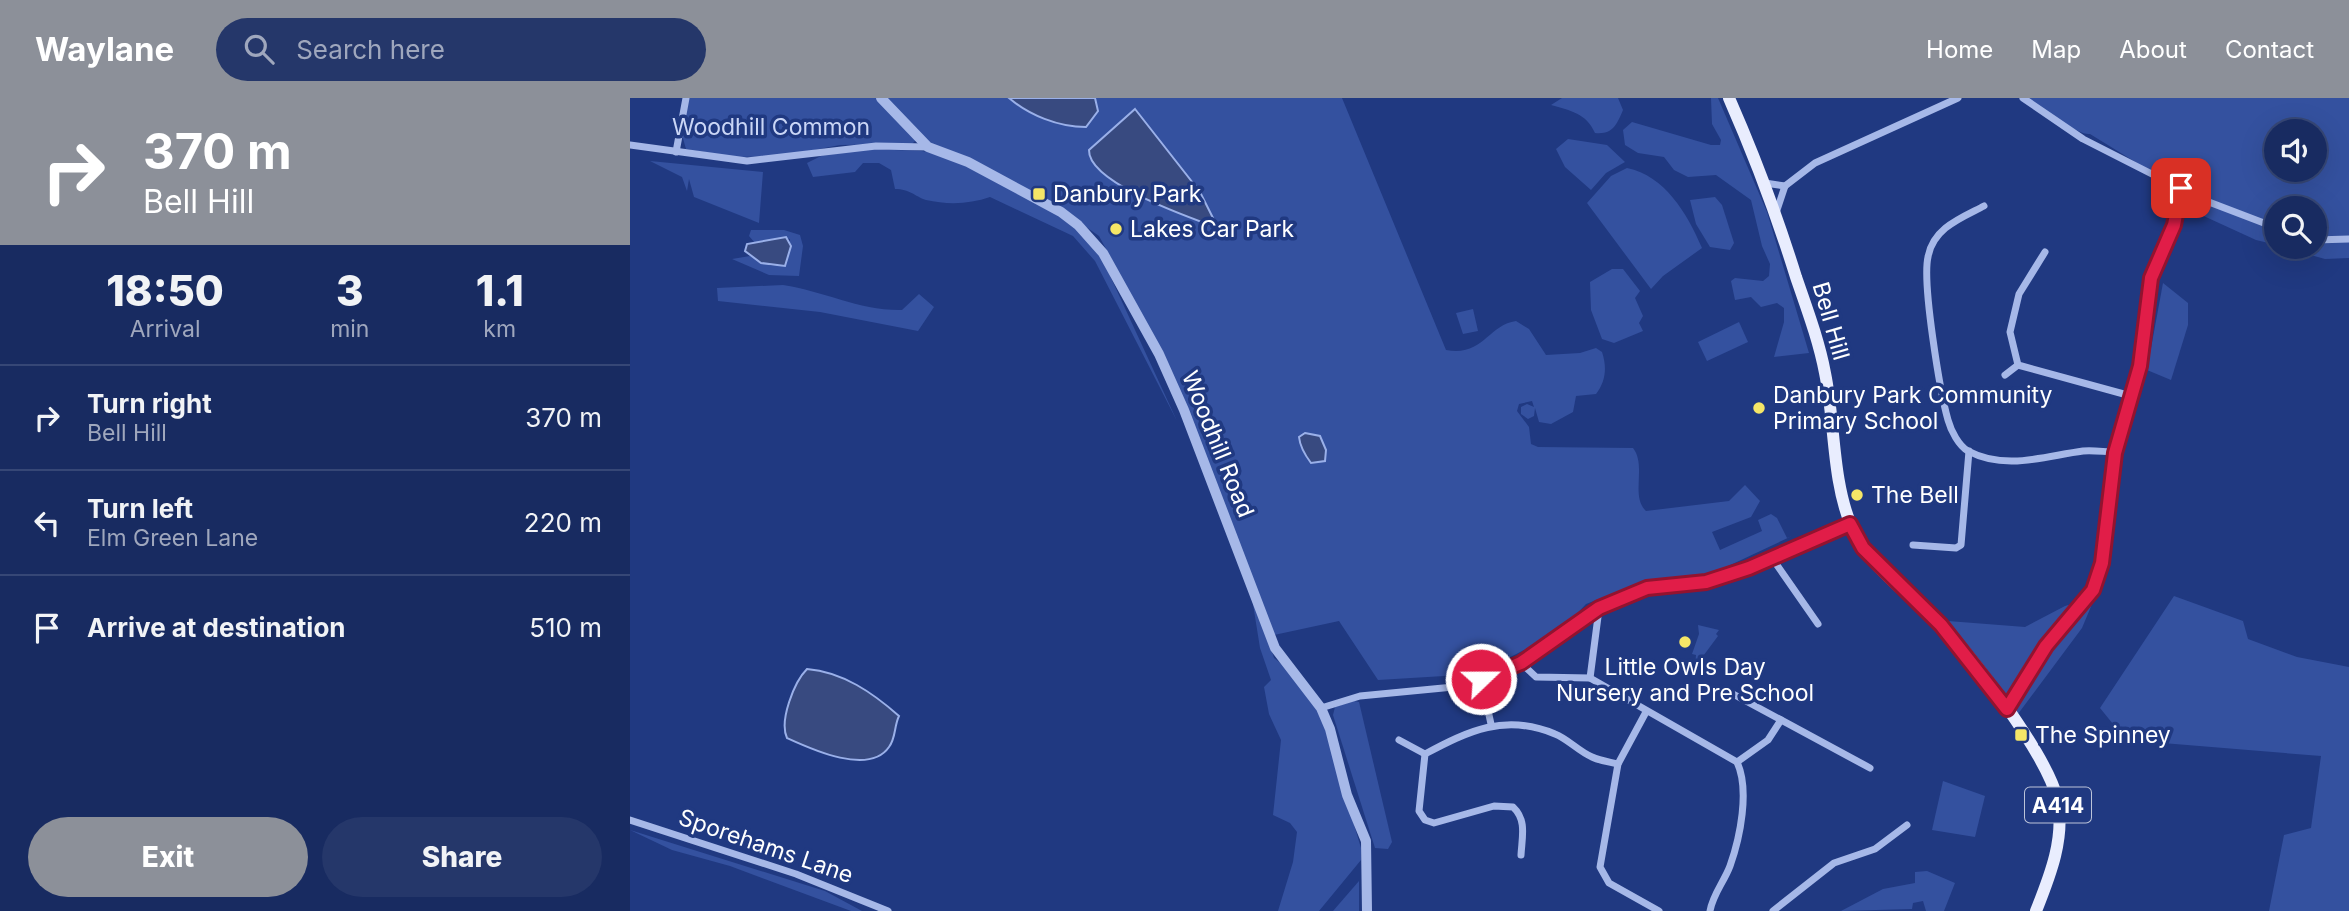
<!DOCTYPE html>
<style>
body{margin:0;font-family:Inter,sans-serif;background:#25376a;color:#f1f3f6;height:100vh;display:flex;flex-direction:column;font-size:26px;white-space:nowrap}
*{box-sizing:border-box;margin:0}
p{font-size:23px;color:#9fa7bd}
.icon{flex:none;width:38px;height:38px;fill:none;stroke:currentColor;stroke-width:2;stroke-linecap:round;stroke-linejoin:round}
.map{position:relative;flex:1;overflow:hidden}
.sheet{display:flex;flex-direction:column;background:#182b61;width:630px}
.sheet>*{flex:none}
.banner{background:#8c9099;color:#fff;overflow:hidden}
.controls{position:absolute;left:1634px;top:21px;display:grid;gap:14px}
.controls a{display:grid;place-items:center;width:63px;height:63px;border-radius:50%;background:#182b61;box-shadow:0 7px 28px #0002,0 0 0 2px #364776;font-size:35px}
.pin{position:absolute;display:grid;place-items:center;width:60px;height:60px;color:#fff;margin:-30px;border-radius:14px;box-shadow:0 4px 10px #0006}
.me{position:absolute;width:77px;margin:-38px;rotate:68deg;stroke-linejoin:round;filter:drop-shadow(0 0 5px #0008)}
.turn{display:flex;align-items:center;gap:24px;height:147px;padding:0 28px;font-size:32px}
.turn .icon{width:91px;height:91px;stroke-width:2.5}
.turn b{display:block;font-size:49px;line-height:60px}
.eta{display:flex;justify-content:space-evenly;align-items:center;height:119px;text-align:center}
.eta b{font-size:42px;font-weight:800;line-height:49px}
.button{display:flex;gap:14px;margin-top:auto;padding:14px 28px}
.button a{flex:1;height:80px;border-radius:42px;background:#8c9099;color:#fff;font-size:28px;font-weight:800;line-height:80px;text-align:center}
.button a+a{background:#25376a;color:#f1f3f6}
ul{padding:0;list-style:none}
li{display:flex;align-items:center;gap:21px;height:105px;padding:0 28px;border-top:2px solid #364776}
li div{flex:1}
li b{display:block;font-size:26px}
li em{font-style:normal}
header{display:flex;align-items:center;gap:42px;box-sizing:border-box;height:98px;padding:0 35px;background:#8c9099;color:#fff}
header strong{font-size:33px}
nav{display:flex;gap:38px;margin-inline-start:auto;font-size:24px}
.search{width:490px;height:63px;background:#25376a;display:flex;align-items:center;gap:18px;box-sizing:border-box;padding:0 24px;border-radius:38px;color:#9fa7bd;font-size:26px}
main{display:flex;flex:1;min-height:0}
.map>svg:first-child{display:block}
.green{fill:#34519f;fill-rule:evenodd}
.water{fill:#384a80;stroke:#9ab0e9;stroke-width:2}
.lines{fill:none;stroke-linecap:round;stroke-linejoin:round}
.minor{stroke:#a6b8e8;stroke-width:7}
.tertiary{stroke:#a6b8e8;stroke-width:10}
.primary{stroke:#e9edfe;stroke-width:12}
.route-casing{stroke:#92132f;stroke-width:18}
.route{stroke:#e11d48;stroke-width:12}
.poi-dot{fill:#f5e667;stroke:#203981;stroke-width:2.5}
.labels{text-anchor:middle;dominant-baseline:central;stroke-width:7;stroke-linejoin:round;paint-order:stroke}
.shield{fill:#203981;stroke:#bcc4d9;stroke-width:2}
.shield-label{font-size:21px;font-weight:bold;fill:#fff}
.park-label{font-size:23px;fill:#cad6f6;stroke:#203981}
.poi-label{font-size:23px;fill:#fff;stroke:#203981;text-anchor:start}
.street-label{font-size:23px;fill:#fff;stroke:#203981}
</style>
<header>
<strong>Waylane</strong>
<div class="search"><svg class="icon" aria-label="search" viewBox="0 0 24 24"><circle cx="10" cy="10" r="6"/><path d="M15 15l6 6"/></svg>Search here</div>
<nav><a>Home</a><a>Map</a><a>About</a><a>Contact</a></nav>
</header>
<main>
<section class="sheet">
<div class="banner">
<div class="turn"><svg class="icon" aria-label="right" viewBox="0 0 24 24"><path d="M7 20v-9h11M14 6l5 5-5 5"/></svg><div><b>370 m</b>Bell Hill</div></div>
</div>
<div class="eta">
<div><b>18:50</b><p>Arrival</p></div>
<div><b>3</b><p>min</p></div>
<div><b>1.1</b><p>km</p></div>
</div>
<ul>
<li><svg class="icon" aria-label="right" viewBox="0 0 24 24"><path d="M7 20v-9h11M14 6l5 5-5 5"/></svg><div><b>Turn right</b><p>Bell Hill</p></div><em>370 m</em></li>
<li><svg class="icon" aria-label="left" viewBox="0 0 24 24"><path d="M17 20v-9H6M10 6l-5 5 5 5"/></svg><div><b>Turn left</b><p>Elm Green Lane</p></div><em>220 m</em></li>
<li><svg class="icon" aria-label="arrive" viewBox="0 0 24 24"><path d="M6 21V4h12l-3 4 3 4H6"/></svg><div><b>Arrive at destination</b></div><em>510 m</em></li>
</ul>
<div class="button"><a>Exit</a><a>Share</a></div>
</section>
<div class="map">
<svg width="1719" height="813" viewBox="0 0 1719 813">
<rect width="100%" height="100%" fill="#203981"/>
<!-- green -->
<g class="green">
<polygon points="58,0 246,0 286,42 282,46 210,47 153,58 105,59 56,51 52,37"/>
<path d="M 257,0 L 712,0 L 816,252 C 853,259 858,227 886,223 L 899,231 L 916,257 L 950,255 L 966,250 L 972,254 C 977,269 976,283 966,296 L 946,298 L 943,314 L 921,326 L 909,324 L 905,310 L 904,318 L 898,321 L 891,316 L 891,309 L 897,306 L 904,309 L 902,303 L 889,306 L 887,313 L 899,329 L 901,346 L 908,349 L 1003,350 C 1017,368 1000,398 1016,413 L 1099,403 L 1115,387 L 1130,403 L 1121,419 L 1082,434 L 1090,452 L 1132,433 L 1128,422 L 1141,416 L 1147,420 L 1157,440 L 1162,438 L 1079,477 L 1000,489 L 956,506 L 939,524 L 902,548 L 847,576 L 748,582 L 709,523 L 644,537 L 528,246 L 469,138 L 416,101 L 299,46 Z"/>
<path d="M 932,0 L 988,0 L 993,12 C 987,26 983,37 965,35 C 956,15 941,13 921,7 Z"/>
<polygon points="1081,0 1088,0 1137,114 1179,255 1144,259 1154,224 1154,210 1147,205 1131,209 1121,199 1105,202 1101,183 1105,180 1133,183 1139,178 1140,166 1132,148 1121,102 1086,77 1058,79 1044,72 1034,59 1008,55 995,47 993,32 1002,24 1081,47 1090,47 1091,42 1082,26"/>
<path d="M 1396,0 L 1719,0 L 1719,160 L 1695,161 L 1652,149 L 1685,149 L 1685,110 L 1647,110 L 1647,147 L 1626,142 L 1554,109 L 1572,105 L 1460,36 C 1448,38 1410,8 1396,0 ZM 1647,33 L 1685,33 L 1685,72 L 1647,72 Z"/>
<polygon points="938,41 977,47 995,64 976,75 961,92 935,69 926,51"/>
<path d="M 244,51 C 261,53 281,51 298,54 C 351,63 421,111 464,143 L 547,323 L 465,163 L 443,138 L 360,99 C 340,106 318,107 296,102 C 284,98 280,91 265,91 L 261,72 L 249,65 L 233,65 L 225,74 L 183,79 L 177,65 L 193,57 Z"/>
<polygon points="20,63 133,74 129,125 64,99 59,81 57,93 52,79"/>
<path d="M 997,70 C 1035,78 1057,115 1072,150 L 1033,178 L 1021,191 L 957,105 L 981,78 Z"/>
<polygon points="1085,99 1092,107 1104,145 1100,152 1080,149 1066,126 1060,102"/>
<polygon points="121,132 154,132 170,137 173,148 169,178 139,177 102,161 120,158 141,168 156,167 160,141 149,140 125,145 119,138"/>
<polygon points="982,171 993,171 1010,193 1005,200 1013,218 1009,225 1013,233 984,245 972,241 961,212 960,184"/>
<polygon points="1533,185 1558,205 1558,227 1541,282 1517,272"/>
<path d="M 153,187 C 194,193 230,213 272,212 L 289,196 L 304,209 L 288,233 L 190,214 L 88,203 L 87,190 Z"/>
<polygon points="843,211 848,233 833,236 826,215"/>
<polygon points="1109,224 1118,244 1077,263 1068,244"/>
<polygon points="619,481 644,560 657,570 685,608 695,630 731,750 731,762 689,813 648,813 663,764 667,734 660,725 643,717 651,642 639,616 634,589 641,582 630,550"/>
<polygon points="1544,498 1613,523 1618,541 1667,559 1719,569 1719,813 1639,813 1654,737 1681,730 1691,658 1496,642 1470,610"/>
<polygon points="1465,499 1452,530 1388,616 1318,523 1395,529 1435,508"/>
<polygon points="1068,527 1089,532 1086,536 1088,538 1065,569 1066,557 1062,556 1069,536"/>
<polygon points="724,603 729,604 762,744 758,751 745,750 703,617 705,609"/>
<polygon points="1313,683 1355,698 1345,739 1302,732"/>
<polygon points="0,732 195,793 232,813 221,813 100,768 42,752"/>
<polygon points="1297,773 1325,785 1314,813 1296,813 1293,803 1283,805 1282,811 1211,813 1253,791 1285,785 1285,774"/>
<polygon points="729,783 729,813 703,813"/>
</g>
<!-- water -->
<g class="water">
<path d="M 379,0 L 465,0 L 468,13 L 456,29 C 428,29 399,17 379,0 Z"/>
<path d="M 505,11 L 570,94 L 588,130 C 561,120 458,85 459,52 Z"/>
<polygon points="156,139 161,148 155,168 131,165 115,153 117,146"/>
<path d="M 675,335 L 690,338 L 696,352 L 695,363 L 681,365 C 675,357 670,349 669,339 Z"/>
<path d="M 177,571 C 213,574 243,595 269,618 C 264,628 266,640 259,649 C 239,678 181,651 157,640 C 149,623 164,584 177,571 Z"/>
</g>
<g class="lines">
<!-- minor -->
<g class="minor">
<polyline points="1393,0 1453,41 1571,101 1647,130"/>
<polyline points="0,47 117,63 246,48 298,49"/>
<polyline points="46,54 56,0"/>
<polyline points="1135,85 1155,88"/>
<polyline points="1547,104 1570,101"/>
<path d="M 1354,108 C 1331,120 1303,130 1298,159 C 1292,185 1310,294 1318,322 C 1321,333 1329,348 1338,353 C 1376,373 1415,358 1453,353 C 1464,352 1475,354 1485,354"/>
<polyline points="1146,115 1155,88 1185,65 1328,0"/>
<polyline points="1685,142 1719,141"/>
<polyline points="1415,154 1389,196 1380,234 1388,267 1501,298"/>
<polyline points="1375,277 1388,267"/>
<polyline points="1283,447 1326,450 1331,447 1339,353"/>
<polyline points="1142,460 1188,526"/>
<path d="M 891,565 L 906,579 L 960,580 L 1107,664 C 1120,692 1110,740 1100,768 C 1094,784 1083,796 1080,813"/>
<polyline points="960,580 969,511"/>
<polyline points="851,581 861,626"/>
<polyline points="1103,596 1240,670"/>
<polyline points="691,610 730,598 834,588 891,565 969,511 1017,490 1076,484 1119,470 1220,426"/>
<polyline points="1378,610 1416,548 1463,492 1472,465 1485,354 1510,268 1521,180 1543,127 1551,90"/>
<polyline points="1016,614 988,666 970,769 979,785 1029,813"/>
<path d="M 769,642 L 795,656 C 838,633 875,615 925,636 C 938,641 948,653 962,659 C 970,663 980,664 988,666"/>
<path d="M 795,656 L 789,713 L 795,722 L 804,725 L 864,708 L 883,709 C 897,722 892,739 891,757"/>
<polyline points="1107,664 1138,642 1151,622"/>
<polyline points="0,722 166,776 258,813"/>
<polyline points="1143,813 1204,765 1245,751 1277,727"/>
</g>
<!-- tertiary -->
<polyline class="tertiary" points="251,0 298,49 338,64 431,114 448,127 473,155 529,256 554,312 645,550 691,610 700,631 717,697 736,743 737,813"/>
<!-- primary -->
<path class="primary" d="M 1099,0 C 1125,59 1147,118 1166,179 C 1177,211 1189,243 1195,275 C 1205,323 1202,382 1221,427 C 1237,468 1278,495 1309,525 C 1341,556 1417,658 1427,700 C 1436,738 1420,778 1406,813"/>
</g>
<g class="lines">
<defs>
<polyline id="route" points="851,581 891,565 969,510 1017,490 1076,484 1119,470 1220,426 1233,450 1311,527 1377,611 1416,548 1463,492 1472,465 1485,355 1510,268 1521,180 1544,127 1551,90"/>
</defs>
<!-- route casing -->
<use href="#route" class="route-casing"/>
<!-- route -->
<use href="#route" class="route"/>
</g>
<!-- markers -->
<g class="poi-dot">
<rect x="402" y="89" width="14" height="14" rx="3.5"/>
<circle cx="486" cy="131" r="7"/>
<circle cx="1129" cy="310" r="7"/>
<circle cx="1227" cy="397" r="7"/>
<circle cx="1055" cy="544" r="7"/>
<rect x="1384" y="630" width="14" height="14" rx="3.5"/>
</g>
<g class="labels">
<!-- shield labels -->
<rect class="shield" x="1395" y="689.5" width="66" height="35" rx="5"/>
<g class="shield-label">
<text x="1428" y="707">A414</text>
</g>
<!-- park labels -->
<g class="park-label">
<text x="141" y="29">Woodhill Common</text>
</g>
<!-- poi labels -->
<g class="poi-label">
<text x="423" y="96">Danbury Park</text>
<text x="500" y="131">Lakes Car Park</text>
<text x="1143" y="297">Danbury Park Community<tspan x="1143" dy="26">Primary School</tspan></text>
<text x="1241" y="397">The Bell</text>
<text x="1055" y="569" text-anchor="middle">Little Owls Day<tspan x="1055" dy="26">Nursery and Pre School</tspan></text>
<text x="1405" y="637">The Spinney</text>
</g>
<!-- street labels -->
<g class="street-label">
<text transform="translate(1201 223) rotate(74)">Bell Hill</text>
<text transform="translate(588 346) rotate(68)">Woodhill Road</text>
<text transform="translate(136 748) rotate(19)">Sporehams Lane</text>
</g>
</g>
</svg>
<div class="controls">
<a><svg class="icon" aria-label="sound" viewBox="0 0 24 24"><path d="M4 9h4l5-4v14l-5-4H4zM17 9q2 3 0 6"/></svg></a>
<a><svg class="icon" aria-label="search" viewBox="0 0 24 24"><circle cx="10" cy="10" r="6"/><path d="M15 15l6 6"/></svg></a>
</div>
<div class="pin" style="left:1551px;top:90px;background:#d93025"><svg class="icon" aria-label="arrive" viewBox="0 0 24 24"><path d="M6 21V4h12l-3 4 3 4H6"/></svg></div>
<svg class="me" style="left:851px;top:581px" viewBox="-20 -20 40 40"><circle r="17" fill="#e11d48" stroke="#fff" stroke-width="3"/><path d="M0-11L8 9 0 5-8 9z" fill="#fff"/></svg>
</div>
</main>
